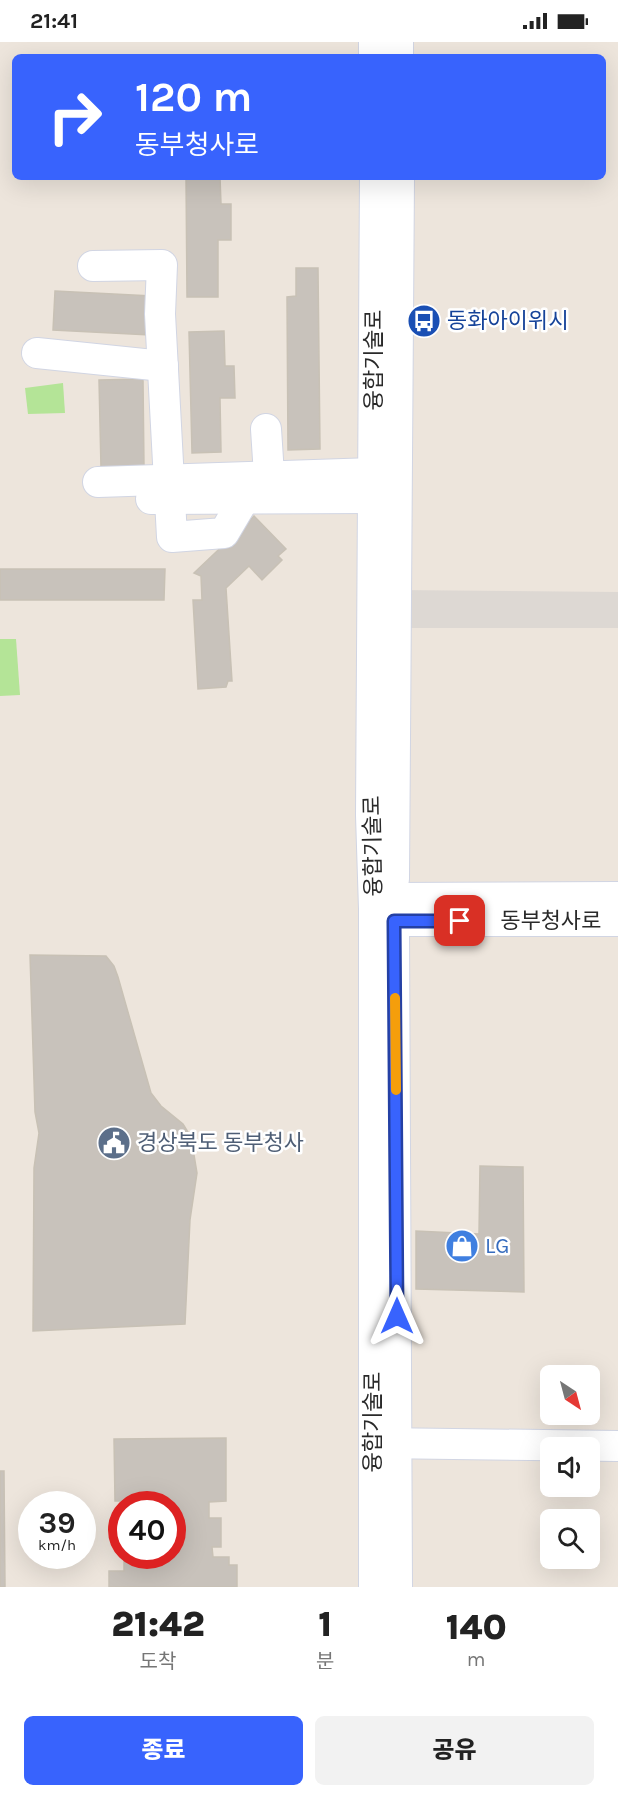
<!DOCTYPE html>
<html lang="ko">
<meta charset="utf-8">
<style>
body{margin:0;font-family:Karla,"Noto Sans KR",sans-serif;background:#f2f2f2;color:#222;height:100vh;display:flex;flex-direction:column;font-size:22px;white-space:nowrap}
*{box-sizing:border-box;margin:0}
p{font-size:20px;color:#767676}
.icon{flex:none;width:33px;height:33px;fill:none;stroke:currentColor;stroke-width:2;stroke-linecap:round;stroke-linejoin:round}
.map{position:relative;height:1545px;overflow:hidden}
.details{display:flex;flex-direction:column;background:#fff;flex:1}
.details>*{flex:none}
.top-card{position:absolute;left:12px;top:12px;width:594px;height:126px;border-radius:9px;box-shadow:0 6px 24px #0002;background:#3863fd;color:#fff;overflow:hidden}
.needle{width:39px;rotate:144deg}
.controls{position:absolute;left:540px;top:1323px;display:grid;gap:12px}
.controls a{display:grid;place-items:center;width:60px;height:60px;border-radius:9px;background:#fff;box-shadow:0 6px 24px #0002;font-size:30px}
.speed{position:absolute;left:18px;top:1449px;display:flex;gap:12px;font-size:30px;font-weight:700;text-align:center}
.speed>*{display:grid;place-content:center;width:78px;height:78px;border-radius:50%;background:#fff;box-shadow:0 6px 24px #0002;line-height:1}
.speed small{font-size:15px;font-weight:400}
.speed .limit{border:9px solid #d22;background:#fff;color:#111}
.pin{position:absolute;display:grid;place-items:center;width:51px;height:51px;color:#fff;margin:-26px;border-radius:12px;box-shadow:0 3px 9px #0006}
.me{position:absolute;width:66px;margin:-33px;rotate:0deg;stroke-linejoin:round;filter:drop-shadow(0 0 4px #0008)}
.turn{display:flex;align-items:center;gap:21px;height:126px;padding:0 24px;font-size:27px}
.turn .icon{width:78px;height:78px;stroke-width:2.5}
.turn b{display:block;font-size:42px;line-height:51px}
.eta{display:flex;justify-content:space-evenly;align-items:center;height:102px;text-align:center}
.eta b{font-size:36px;font-weight:800;line-height:42px}
.button{display:flex;gap:12px;margin-top:auto;padding:12px 24px}
.button a{flex:1;height:69px;border-radius:9px;background:#3863fd;color:#fff;font-size:24px;font-weight:800;line-height:69px;text-align:center}
.button a+a{background:#f2f2f2;color:#222}
.status{display:flex;justify-content:space-between;align-items:center;height:42px;padding:0 30px;background:#fff;direction:ltr}
.status svg{height:16px;fill:currentColor}
.map>svg:first-child{display:block}
.green{fill:#b4e497}
.plaza{fill:#ddd8d3}
.building{fill:#c8c2bb;stroke:#c8c1b5;stroke-width:1.5}
.lines{fill:none;stroke-linecap:round;stroke-linejoin:round}
.minor-casing{stroke:#d1d5e3;stroke-width:32}
.minor{stroke:#fff;stroke-width:30}
.route-casing{stroke:#2440a4;stroke-width:15}
.route{stroke:#3863fd;stroke-width:10}
.slow{stroke:#f59e0b;stroke-width:10}
.labels{text-anchor:middle;dominant-baseline:central;stroke-width:5;stroke-linejoin:round;paint-order:stroke}
.transit-label{font-size:22px;fill:#164399;stroke:#fff;text-anchor:start}
.street-label{font-size:22px;fill:#2a2a2a;stroke:#fff}
.service-label{font-size:22px;fill:#4e5e75;stroke:#fff;text-anchor:start}
.shop-label{font-size:22px;fill:#366cbe;stroke:#fff;text-anchor:start}
</style>
<div class="status"><b>21:41</b><svg viewBox="0 0 49 12"><path d="M0 12V9h3v3zM5 12V6h3v6zM10 12V3h3v9zM15 12V0h3v12zM26 1h20v11H26zM47 4h2v5h-2z"/></svg></div>
<div class="map">
<svg width="618" height="1545" viewBox="0 0 618 1545">
<rect width="100%" height="100%" fill="#ede5dc"/>
<!-- green -->
<g class="green">
<polygon points="63,341 65,371 28,372 25,346"/>
<polygon points="0,597 16,597 20,653 0,654"/>
</g>
<!-- plaza -->
<polygon class="plaza" points="395,548 618,550 618,586 394,586"/>
<!-- building -->
<g class="building">
<polygon points="186,135 220,135 221,162 231,162 231,198 218,198 218,255 187,255"/>
<polygon points="296,226 318,226 320,407 288,408 287,255 296,254"/>
<polygon points="55,249 152,254 150,293 53,288"/>
<polygon points="224,289 225,324 234,324 235,356 220,356 221,410 192,411 189,290"/>
<polygon points="143,337 144,425 101,426 99,338"/>
<polygon points="254,474 286,507 278,514 282,518 262,538 249,524 226,546 232,639 228,639 226,645 198,647 193,558 202,558 201,534 194,531"/>
<polygon points="0,527 165,527 164,558 0,558"/>
<polygon points="30,913 106,914 114,924 118,935 151,1051 161,1064 183,1082 191,1095 197,1131 190,1178 185,1282 33,1289 34,1126 39,1091 35,1070"/>
<polygon points="480,1124 523,1125 524,1250 416,1247 416,1189 479,1192"/>
<polygon points="226,1396 226,1459 209,1460 209,1476 221,1476 221,1505 212,1505 213,1515 229,1515 229,1523 237,1523 237,1545 109,1545 109,1529 124,1529 124,1514 172,1514 172,1462 124,1462 124,1459 115,1459 114,1397"/>
<polygon points="0,1429 4,1429 5,1545 0,1545"/>
</g>
<g class="lines">
<defs>
<g id="minor">
<polyline points="374,0 374,15"/>
<polyline points="398,0 398,15"/>
<polyline points="93,224 162,223 160,272 172,495 224,491 244,457"/>
<polyline points="37,311 163,324"/>
<polyline points="266,387 269,433"/>
<polyline points="98,440 374,431"/>
<polyline points="151,457 373,456"/>
<polyline points="394,837 399,135"/>
<polyline points="374,867 394,856 618,855"/>
<polyline points="377,869 394,879 618,879"/>
<polyline points="394,885 397,1545"/>
<polyline points="378,1401 618,1404"/>
<polyline points="374,1545 374,867 371,773 375,135"/>
</g>
</defs>
<!-- minor casing -->
<use href="#minor" class="minor-casing"/>
<!-- minor -->
<use href="#minor" class="minor"/>
</g>
<g class="lines">
<defs>
<polyline id="route" points="397,1274 394,879 460,879"/>
</defs>
<!-- route casing -->
<use href="#route" class="route-casing"/>
<!-- route -->
<use href="#route" class="route"/>
<!-- slow -->
<polyline class="slow" points="395,956 396,1048"/>
</g>
<!-- icons -->
<defs>
<symbol id="bus-disc" viewBox="-11 -11 22 22"><circle r="9.5" fill="#1a4fb4" stroke="#fff"/><path d="M-5-6H5V4H4V6H2V4H-2V6H-4V4H-5ZM-3.5-4V0h7V-4ZM-3.5 1.2v1.5H-2V1.2ZM2 1.2v1.5H3.5V1.2Z" fill="#fff"/></symbol>
<symbol id="civic-disc" viewBox="-11 -11 22 22"><circle r="9.5" fill="#5c6f8a" stroke="#fff"/><path d="M-.6-6.5H3V-4.5H.6V-3L4-1V1h2V6H-6V1h2V-1L-.6-3ZM-1.2 2.5V6h2.4V2.5Z" fill="#fff"/></symbol>
<symbol id="shop-disc" viewBox="-11 -11 22 22"><circle r="9.5" fill="#3f7fe0" stroke="#fff"/><path d="M-5-2.5h2.3a2.7 3.5 0 0 1 5.4 0H5L5.5 6h-11ZM-1.5-2.5h3a1.5 2.3 0 0 0-3 0Z" fill="#fff"/></symbol>
</defs>
<g fill-rule="evenodd">
<use href="#bus-disc" x="405" y="260" width="38" height="38"/>
<use href="#civic-disc" x="95" y="1082" width="38" height="38"/>
<use href="#shop-disc" x="443" y="1185" width="38" height="38"/>
</g>
<g class="labels">
<!-- transit labels -->
<g class="transit-label">
<text x="447" y="279">동화아이위시</text>
</g>
<!-- street labels -->
<g class="street-label">
<text transform="translate(374 318) rotate(-90)">융합기술로</text>
<text transform="translate(373 804) rotate(-91)">융합기술로</text>
<text x="551" y="879">동부청사로</text>
<text transform="translate(373 1380) rotate(-90)">융합기술로</text>
</g>
<!-- service labels -->
<g class="service-label">
<text x="137" y="1101">경상북도 동부청사</text>
</g>
<!-- shop labels -->
<g class="shop-label">
<text x="485" y="1204">LG</text>
</g>
</g>
</svg>
<div class="controls">
<a><svg class="needle" viewBox="-14 -14 28 28"><path d="M0-13l5 13h-10z" fill="#e53935"/><path d="M0 13l5-13h-10z" fill="#767676"/></svg></a>
<a><svg class="icon" aria-label="sound" viewBox="0 0 24 24"><path d="M4 9h4l5-4v14l-5-4H4zM17 9q2 3 0 6"/></svg></a>
<a><svg class="icon" aria-label="search" viewBox="0 0 24 24"><circle cx="10" cy="10" r="6"/><path d="M15 15l6 6"/></svg></a>
</div>
<div class="speed"><div>39<small>km/h</small></div><div class="limit">40</div></div>
<div class="pin" style="left:460px;top:879px;background:#d93025"><svg class="icon" aria-label="arrive" viewBox="0 0 24 24"><path d="M6 21V4h12l-3 4 3 4H6"/></svg></div>
<svg class="me" style="left:397px;top:1274px" viewBox="-20 -20 40 40"><path d="M0-17L14 15 0 8-14 15z" fill="#3863fd" stroke="#fff" stroke-width="4"/></svg>
<div class="top-card">
<div class="turn"><svg class="icon" aria-label="right" viewBox="0 0 24 24"><path d="M7 20v-9h11M14 6l5 5-5 5"/></svg><div><b>120 m</b>동부청사로</div></div>
</div>
</div>
<section class="details">
<div class="eta">
<div><b>21:42</b><p>도착</p></div>
<div><b>1</b><p>분</p></div>
<div><b>140</b><p>m</p></div>
</div>
<div class="button"><a>종료</a><a>공유</a></div>
</section>
